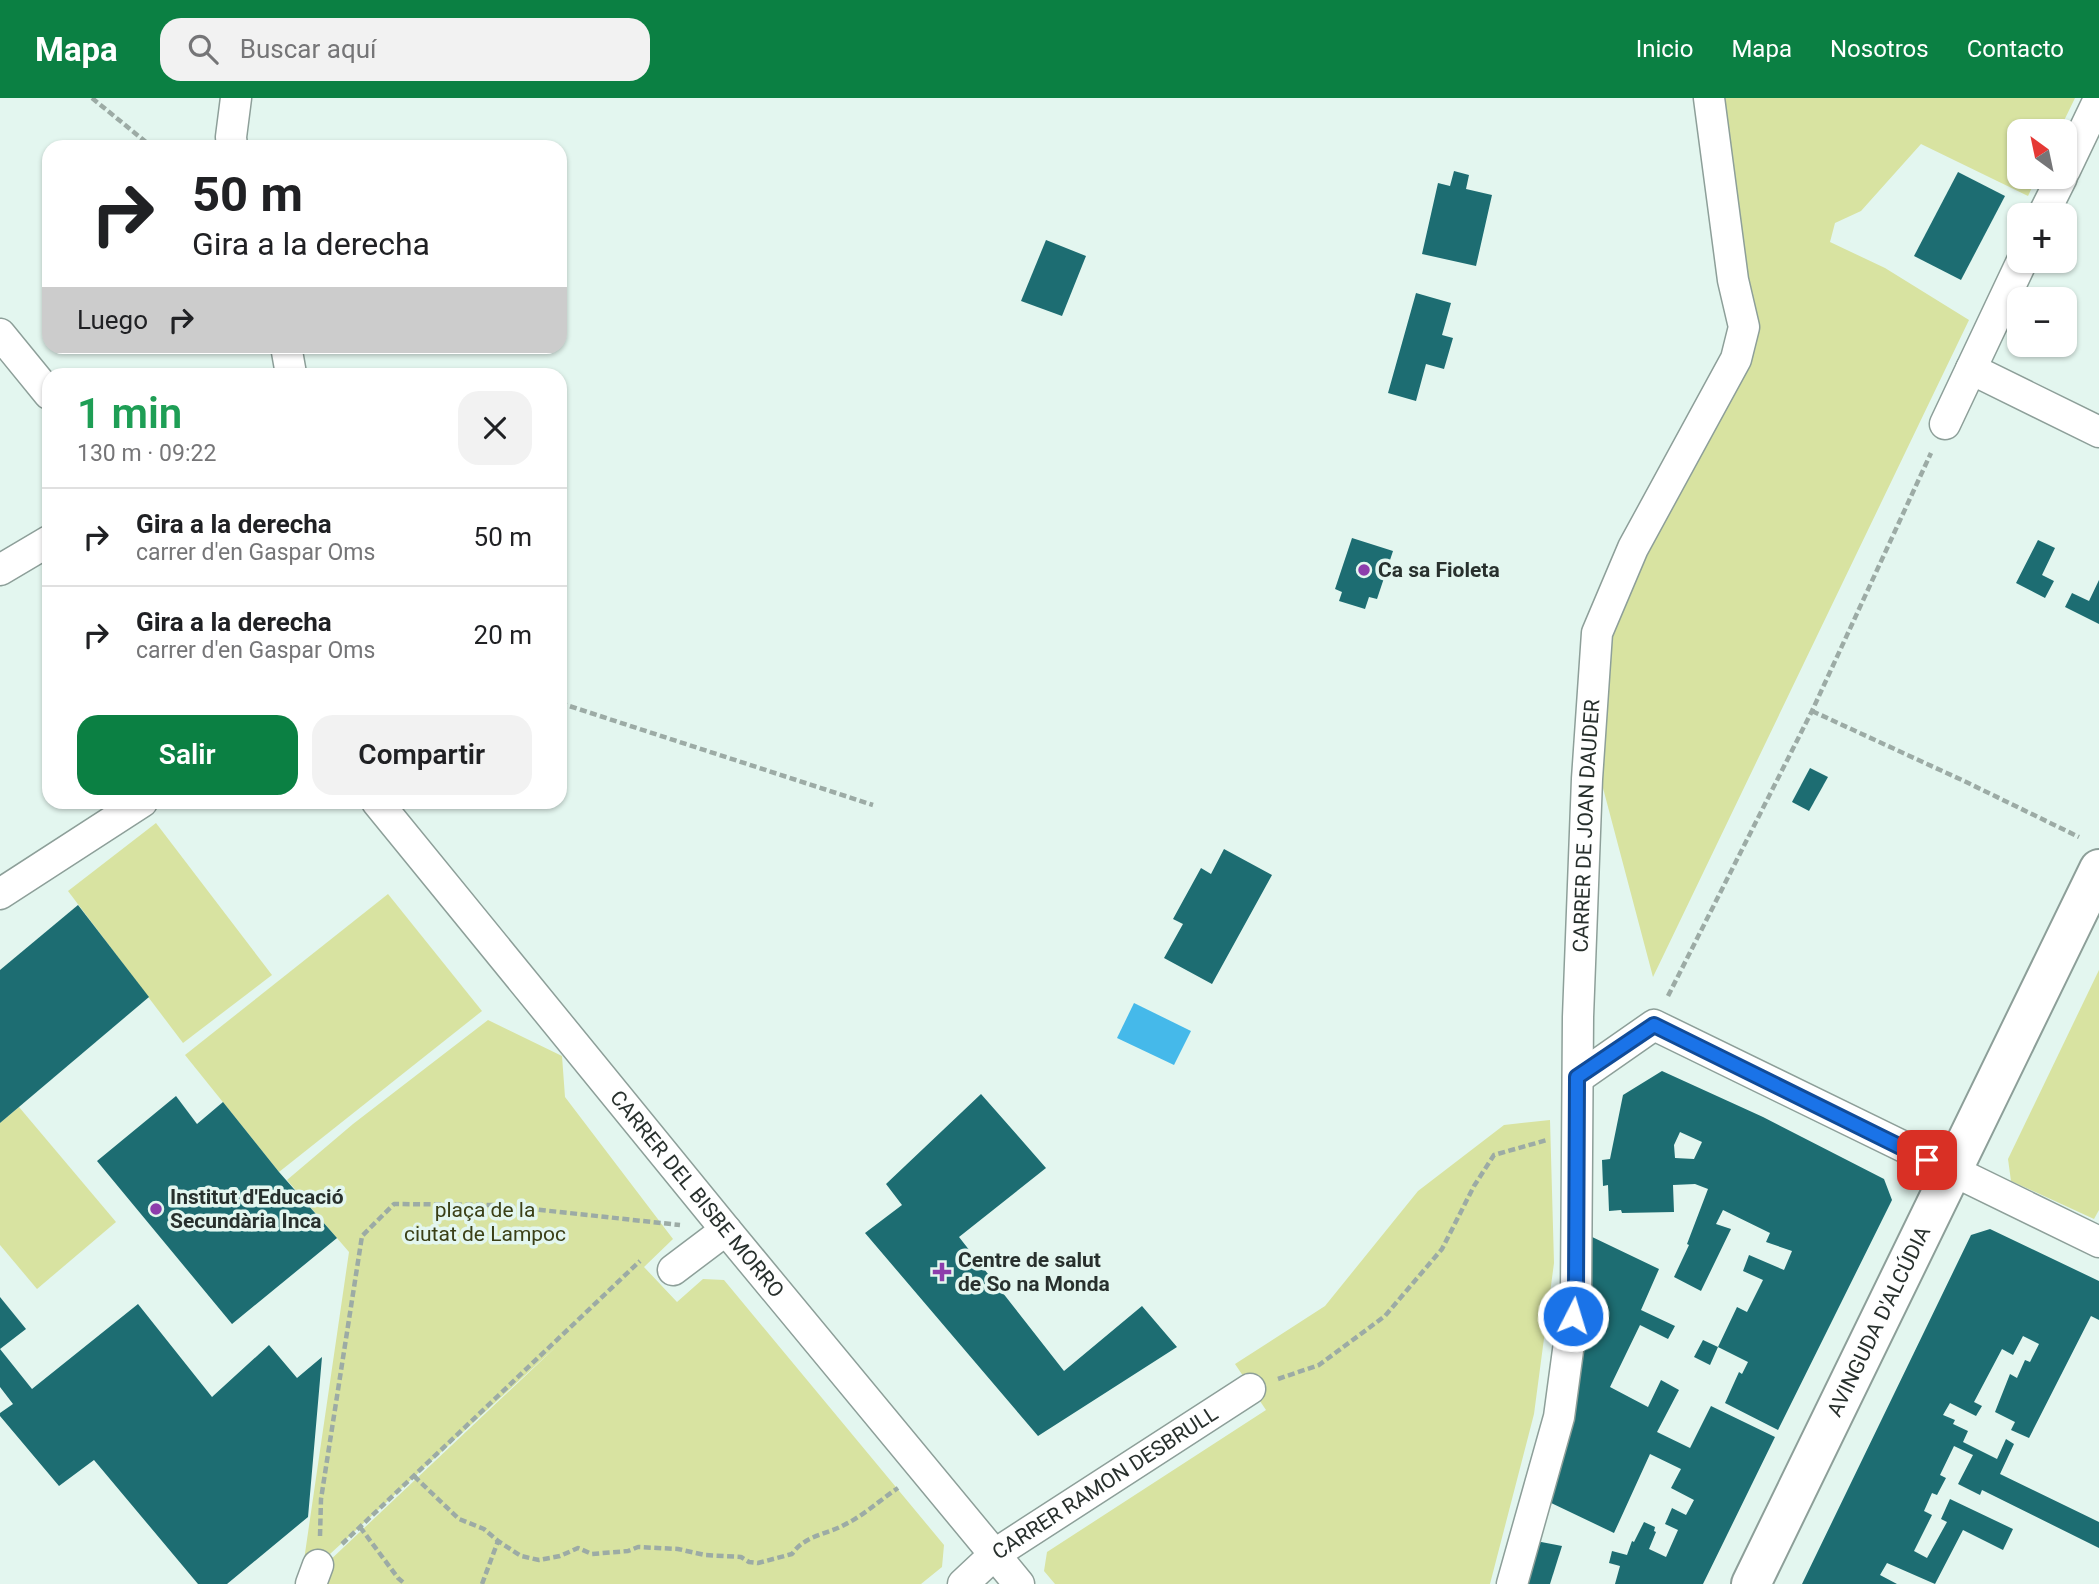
<!DOCTYPE html>
<html lang="es">
<meta charset="utf-8">
<style>
body{margin:0;font-family:Roboto,sans-serif;background:#f2f2f2;color:#202124;height:100vh;display:flex;flex-direction:column;font-size:26px;white-space:nowrap}
*{box-sizing:border-box;margin:0}
p{font-size:23px;color:#757577}
.icon{flex:none;width:38px;height:38px;fill:none;stroke:currentColor;stroke-width:2;stroke-linecap:round;stroke-linejoin:round}
.map{position:relative;flex:1;overflow:hidden}
.drawer{position:absolute;left:42px;top:270px;width:525px;height:441px;display:flex;flex-direction:column;background:#fff;border-radius:21px;box-shadow:0 2px 5px #0004}
.drawer>*{flex:none}
.banner{position:absolute;left:42px;top:42px;width:525px;height:214px;border-radius:21px;box-shadow:0 2px 5px #0004;background:#fff;color:#202124;overflow:hidden}
.needle{width:46px;rotate:327deg}
.buttons{position:absolute;left:2007px;top:21px;display:grid;gap:14px}
.buttons a{display:grid;place-items:center;width:70px;height:70px;border-radius:14px;background:#fff;box-shadow:0 2px 5px #0004;font-size:35px}
.pin{position:absolute;display:grid;place-items:center;width:60px;height:60px;color:#fff;margin:-30px;border-radius:14px;box-shadow:0 4px 10px #0006}
.me{position:absolute;width:77px;margin:-38px;rotate:5deg;stroke-linejoin:round;filter:drop-shadow(0 0 5px #0008)}
.turn{display:flex;align-items:center;gap:24px;height:147px;padding:0 35px;font-size:32px}
.turn .icon{width:91px;height:91px;stroke-width:2.5}
.turn b{display:block;font-size:49px;line-height:60px}
.then{display:flex;align-items:center;height:66px;padding:0 35px;background:#0003;gap:14px;font-size:26px}
.round{display:grid;place-items:center;flex:none;width:74px;height:74px;border-radius:21px;background:#f2f2f2}
.head{display:flex;align-items:center;justify-content:space-between;height:119px;padding:0 35px}
h1{font-size:42px;font-weight:600;line-height:52px;color:#1e9e55}
.button{display:flex;gap:14px;margin-top:auto;padding:14px 35px}
.button a{flex:1;height:80px;border-radius:21px;background:#0b8043;color:#fff;font-size:28px;font-weight:600;line-height:80px;text-align:center}
.button a+a{background:#f2f2f2;color:#202124}
ul{padding:0;list-style:none}
li{display:flex;align-items:center;gap:21px;height:98px;padding:0 35px;border-top:2px solid #e0e0e0}
li div{flex:1}
li b{display:block;font-size:26px}
li em{font-style:normal}
header{display:flex;align-items:center;gap:42px;box-sizing:border-box;height:98px;padding:0 35px;background:#0b8043;color:#fff}
header strong{font-size:33px}
nav{display:flex;gap:38px;margin-inline-start:auto;font-size:24px}
.search{width:490px;height:63px;background:#f2f2f2;display:flex;align-items:center;gap:18px;box-sizing:border-box;padding:0 24px;border-radius:21px;color:#757577;font-size:26px}
.map>svg:first-child{display:block}
.green{fill:#d8e3a1}
.water{fill:#45b9ea}
.building{fill:#1d6d72;fill-rule:evenodd}
.lines{fill:none;stroke-linecap:round;stroke-linejoin:round}
.street-casing{stroke:#8d9f99;stroke-width:33}
.secondary-casing{stroke:#8d9f99;stroke-width:42}
.path{stroke:#9caba5;stroke-width:4.5;stroke-dasharray:7 3.5;stroke-linecap:butt}
.street{stroke:#fff;stroke-width:30}
.secondary{stroke:#fff;stroke-width:38}
.route-casing{stroke:#114b97;stroke-width:18}
.route{stroke:#1a73e8;stroke-width:12}
.poi-dot{fill:#8d3dac;stroke:#e3f6ef;stroke-width:2.5}
.labels{text-anchor:middle;dominant-baseline:central;stroke-width:7;stroke-linejoin:round;paint-order:stroke}
.poi-label{font-size:21px;font-weight:bold;fill:#28302d;stroke:#e3f6ef;text-anchor:start}
.street-label{font-size:21px;fill:#28302d;stroke:#e3f6ef}
.park-label{font-size:21px;fill:#3a3f16;stroke:#e3f6ef}
</style>
<header>
<strong>Mapa</strong>
<div class="search"><svg class="icon" aria-label="search" viewBox="0 0 24 24"><circle cx="10" cy="10" r="6"/><path d="M15 15l6 6"/></svg>Buscar aquí</div>
<nav><a>Inicio</a><a>Mapa</a><a>Nosotros</a><a>Contacto</a></nav>
</header>
<div class="map">
<svg width="2099" height="1486" viewBox="0 0 2099 1486">
<rect width="100%" height="100%" fill="#e3f6ef"/>
<!-- green -->
<g class="green">
<polygon points="1715,0 2075,0 2059,33 2020,33 2020,79 2037,79 2028,98 1921,46 1861,113 1835,125 1830,144 1885,170 1969,222 1653,879 1594,656 1605,531 1744,261"/>
<polygon points="156,725 272,877 183,945 68,793"/>
<polygon points="388,796 482,913 279,1074 185,957"/>
<polygon points="2099,872 2099,1112 2094,1121 2011,1083 2008,1061"/>
<polygon points="488,922 562,958 565,999 673,1141 644,1169 677,1204 703,1181 724,1182 944,1447 942,1469 921,1486 322,1486 326,1466 559,1246 318,1467 303,1469 349,1154 287,1082 353,1026"/>
<polygon points="19,1009 116,1124 37,1191 0,1147 0,1025"/>
<polygon points="1550,1022 1554,1165 1534,1316 1490,1486 1055,1486 1044,1473 1047,1454 1266,1312 1235,1266 1325,1208 1418,1093 1504,1027"/>
</g>
<!-- water -->
<polygon class="water" points="1134,905 1191,933 1174,967 1117,940"/>
<!-- building -->
<g class="building">
<polygon points="1454,73 1469,77 1466,91 1492,97 1476,168 1422,156 1438,85 1450,88"/>
<polygon points="1958,74 2005,98 1961,182 1914,158"/>
<polygon points="1046,142 1086,158 1062,218 1021,203"/>
<polygon points="1416,195 1451,205 1442,237 1453,240 1444,271 1426,266 1416,303 1388,295"/>
<polygon points="1352,440 1393,453 1377,501 1369,499 1365,511 1339,503 1342,494 1335,491"/>
<polygon points="2038,442 2055,450 2042,477 2054,483 2045,500 2016,485"/>
<polygon points="2099,482 2099,526 2065,509 2072,495 2089,503"/>
<polygon points="1810,670 1828,679 1809,713 1792,704"/>
<polygon points="1224,751 1272,777 1212,886 1164,860 1183,826 1173,821 1201,770 1211,776"/>
<polygon points="78,807 149,899 0,1025 0,872"/>
<path d="M 1662,973 L 1763,1019 L 1884,1081 L 1892,1102 L 1778,1332 L 1725,1305 L 1739,1274 L 1742,1276 L 1748,1264 L 1718,1249 L 1710,1267 L 1694,1259 L 1703,1242 L 1718,1249 L 1737,1209 L 1747,1214 L 1763,1182 L 1743,1173 L 1749,1157 L 1784,1172 L 1792,1153 L 1766,1144 L 1770,1135 L 1723,1112 L 1716,1126 L 1731,1131 L 1701,1193 L 1674,1179 L 1689,1147 L 1687,1146 L 1708,1091 L 1695,1086 L 1673,1087 L 1674,1114 L 1622,1115 L 1621,1112 L 1609,1113 L 1608,1087 L 1603,1088 L 1602,1062 L 1610,1061 L 1623,997 ZM 1680,1034 L 1702,1044 L 1694,1061 L 1675,1060 L 1674,1047 Z"/>
<polygon points="981,996 1046,1070 959,1139 1064,1273 1142,1208 1177,1249 1038,1338 865,1135 902,1107 886,1086"/>
<polygon points="176,998 197,1026 223,1004 279,1074 337,1140 232,1226 97,1063"/>
<polygon points="1990,1131 2099,1183 2099,1222 2091,1218 2029,1340 2011,1332 2015,1324 1995,1314 2010,1276 2017,1280 2025,1262 2030,1264 2039,1246 2023,1238 2013,1257 2002,1251 1974,1304 1982,1308 1976,1318 1950,1305 1943,1317 1955,1322 1953,1326 1968,1333 1963,1344 1997,1361 2006,1341 2014,1346 2000,1376 2099,1424 2099,1450 1982,1392 1980,1397 1958,1386 1973,1357 1954,1348 1940,1377 1946,1380 1937,1397 1932,1395 1924,1413 1932,1417 1914,1453 1927,1460 1947,1424 1941,1421 1950,1401 2013,1431 2003,1452 1963,1432 1935,1486 1887,1465 1880,1477 1897,1486 1802,1486 1971,1137"/>
<polygon points="1588,1137 1659,1171 1641,1212 1675,1228 1668,1241 1640,1227 1610,1289 1648,1309 1661,1282 1679,1292 1657,1334 1690,1350 1711,1308 1775,1339 1703,1486 1615,1486 1620,1468 1609,1465 1612,1453 1627,1457 1632,1443 1634,1444 1644,1424 1655,1429 1654,1433 1656,1434 1649,1451 1666,1459 1678,1432 1665,1426 1672,1410 1686,1417 1694,1402 1671,1390 1681,1371 1650,1356 1614,1435 1547,1403"/>
<polygon points="0,1199 26,1231 0,1251 32,1291 138,1206 212,1299 269,1247 297,1280 322,1259 308,1419 227,1486 198,1486 94,1362 59,1388 0,1318 0,1315 13,1306 0,1289"/>
<polygon points="1536,1443 1562,1448 1550,1486 1525,1486"/>
</g>
<g class="lines">
<defs>
<g id="street">
<polyline points="232,49 231,39 236,0"/>
<polyline points="2065,72 2099,1"/>
<polyline points="2043,117 2062,79"/>
<polyline points="0,236 49,296"/>
<polyline points="286,248 291,276"/>
<polyline points="1971,271 2099,334"/>
<polyline points="1945,326 2022,163"/>
<polyline points="0,472 49,443"/>
<path id="s1" d="M 377,704 L 726,1132 L 1019,1486"/>
<polyline points="0,796 142,704"/>
<polyline points="1578,980 1654,927 2099,1144"/>
<polyline points="673,1172 726,1132"/>
<polyline points="311,1486 318,1467"/>
<path id="s2" d="M 963,1486 L 995,1456 L 1250,1291"/>
<path id="s3" d="M 1512,1486 L 1559,1319 L 1576,1193 L 1578,919 L 1587,681 L 1597,535 L 1633,450 L 1736,261 L 1744,229 L 1733,182 L 1709,0"/>
</g>
<g id="secondary">
<path id="s4" d="M 1751,1486 L 2099,771"/>
</g>
</defs>
<!-- street casing -->
<use href="#street" class="street-casing"/>
<!-- secondary casing -->
<use href="#secondary" class="secondary-casing"/>
<!-- path -->
<g class="path">
<polyline points="92,0 152,49"/>
<polyline points="560,605 873,707"/>
<polyline points="1812,613 1964,683 2079,739"/>
<polyline points="1668,898 1812,613 1931,355"/>
<polyline points="1278,1281 1319,1267 1385,1218 1442,1151 1474,1088 1494,1057 1547,1042"/>
<path d="M 414,1378 L 459,1421 L 484,1431 L 498,1443 L 521,1458 L 539,1462 L 560,1458 L 578,1450 L 592,1456 L 628,1453 L 638,1449 L 678,1451 L 705,1457 L 741,1459 L 749,1464 L 758,1465 L 792,1456 C 805,1437 826,1437 844,1427 C 863,1418 880,1402 898,1390"/>
<polyline points="360,1429 398,1480 405,1486"/>
<polyline points="320,1438 321,1401 362,1138 394,1106 495,1107 680,1127"/>
<polyline points="342,1446 640,1163"/>
<polyline points="482,1486 498,1443"/>
</g>
<!-- street -->
<use href="#street" class="street"/>
<!-- secondary -->
<use href="#secondary" class="secondary"/>
</g>
<g class="lines">
<defs>
<polyline id="route" points="1573,1218 1576,1193 1577,979 1654,927 1927,1062"/>
</defs>
<!-- route casing -->
<use href="#route" class="route-casing"/>
<!-- route -->
<use href="#route" class="route"/>
</g>
<!-- markers -->
<g class="poi-dot">
<circle cx="1364" cy="472" r="7"/>
<circle cx="156" cy="1111" r="7"/>
<path d="M938.5 1163.5h7v7h7v7h-7v7h-7v-7h-7v-7h7z"/>
</g>
<g class="labels">
<!-- poi labels -->
<g class="poi-label">
<text x="1378" y="472">Ca sa Fioleta</text>
<text x="170" y="1099">Institut d'Educació<tspan x="170" dy="24">Secundària Inca</tspan></text>
<text x="958" y="1162">Centre de salut<tspan x="958" dy="24">de So na Monda</tspan></text>
</g>
<!-- street labels -->
<g class="street-label">
<text stroke="none"><textPath href="#s3" startOffset="766">CARRER DE JOAN DAUDER</textPath></text>
<text stroke="none"><textPath href="#s1" startOffset="506">CARRER DEL BISBE MORRO</textPath></text>
<text stroke="none"><textPath href="#s4" startOffset="292">AVINGUDA D'ALCÚDIA</textPath></text>
<text stroke="none"><textPath href="#s2" startOffset="175">CARRER RAMON DESBRULL</textPath></text>
</g>
<!-- park labels -->
<g class="park-label">
<text x="485" y="1112">plaça de la<tspan x="485" dy="24">ciutat de Lampoc</tspan></text>
</g>
</g>
</svg>
<div class="buttons">
<a><svg class="needle" viewBox="-14 -14 28 28"><path d="M0-13l5 13h-10z" fill="#e53935"/><path d="M0 13l5-13h-10z" fill="#757577"/></svg></a>
<a>+</a>
<a>−</a>
</div>
<div class="pin" style="left:1927px;top:1062px;background:#d93025"><svg class="icon" aria-label="arrive" viewBox="0 0 24 24"><path d="M6 21V4h12l-3 4 3 4H6"/></svg></div>
<svg class="me" style="left:1573px;top:1218px" viewBox="-20 -20 40 40"><circle r="17" fill="#1a73e8" stroke="#fff" stroke-width="3"/><path d="M0-11L8 9 0 5-8 9z" fill="#fff"/></svg>
<div class="banner">
<div class="turn"><svg class="icon" aria-label="right" viewBox="0 0 24 24"><path d="M7 20v-9h11M14 6l5 5-5 5"/></svg><div><b>50 m</b>Gira a la derecha</div></div>
<div class="then">Luego<svg class="icon" aria-label="right" viewBox="0 0 24 24"><path d="M7 20v-9h11M14 6l5 5-5 5"/></svg></div>
</div>
<section class="drawer">
<div class="head"><div><h1>1 min</h1><p>130 m · 09:22</p></div><a class="round"><svg class="icon" aria-label="close" viewBox="0 0 24 24"><path d="M6 6l12 12M18 6L6 18"/></svg></a></div>
<ul>
<li><svg class="icon" aria-label="right" viewBox="0 0 24 24"><path d="M7 20v-9h11M14 6l5 5-5 5"/></svg><div><b>Gira a la derecha</b><p>carrer d'en Gaspar Oms</p></div><em>50 m</em></li>
<li><svg class="icon" aria-label="right" viewBox="0 0 24 24"><path d="M7 20v-9h11M14 6l5 5-5 5"/></svg><div><b>Gira a la derecha</b><p>carrer d'en Gaspar Oms</p></div><em>20 m</em></li>
</ul>
<div class="button"><a>Salir</a><a>Compartir</a></div>
</section>
</div>
